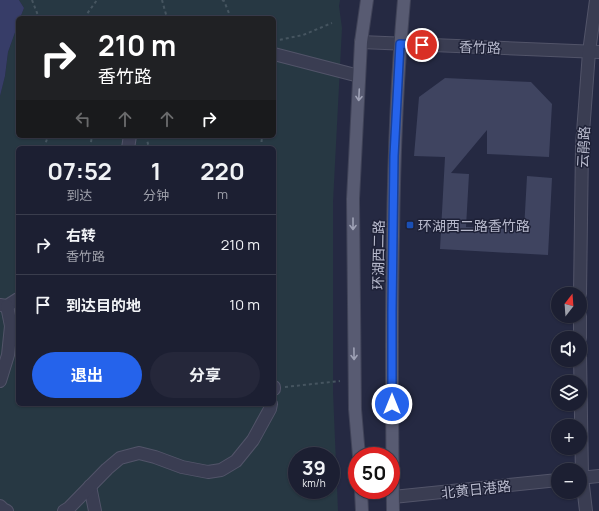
<!DOCTYPE html>
<html lang="zh">
<meta charset="utf-8">
<style>
body{margin:0;font-family:Manrope,"Noto Sans SC",sans-serif;background:#25273a;color:#f1f3f6;height:100vh;display:flex;flex-direction:column;font-size:15px;white-space:nowrap}
*{box-sizing:border-box;margin:0}
p{font-size:13px;color:#a0a2ac}
.icon{flex:none;width:22px;height:22px;fill:none;stroke:currentColor;stroke-width:2;stroke-linecap:round;stroke-linejoin:round}
.map{position:relative;flex:1;overflow:hidden}
.details{position:absolute;left:16px;top:146px;width:260px;height:260px;display:flex;flex-direction:column;background:#1c1f32;border-radius:6px;box-shadow:0 1px 3px #0004,0 0 0 1px #3a3d4d}
.details>*{flex:none}
.top-card{position:absolute;left:16px;top:16px;width:260px;height:122px;border-radius:6px;box-shadow:0 1px 3px #0004,0 0 0 1px #3a3d4d;background:#202124;color:#fff;overflow:hidden}
.needle{width:26px;rotate:17deg}
.fabs{position:absolute;left:551px;top:287px;display:grid;gap:8px}
.fabs a{display:grid;place-items:center;width:36px;height:36px;border-radius:50%;background:#1c1f32;box-shadow:0 1px 3px #0004,0 0 0 1px #3a3d4d;font-size:20px}
.speed{position:absolute;left:288px;top:447px;display:flex;gap:8px;font-size:20px;font-weight:700;text-align:center}
.speed>*{display:grid;place-content:center;width:52px;height:52px;border-radius:50%;background:#1c1f32;box-shadow:0 1px 3px #0004,0 0 0 1px #3a3d4d;line-height:1}
.speed small{font-size:10px;font-weight:400}
.speed .limit{border:6px solid #d22;background:#fff;color:#111}
.pin{position:absolute;display:grid;place-items:center;width:34px;height:34px;color:#fff;margin:-17px;border:2px solid #fff;border-radius:50%;box-shadow:0 1px 4px #0007}
.me{position:absolute;width:44px;margin:-22px;rotate:0deg;stroke-linejoin:round;filter:drop-shadow(0 0 3px #0008)}
.turn{display:flex;align-items:center;gap:14px;height:84px;padding:0 16px;font-size:18px}
.turn .icon{width:52px;height:52px;stroke-width:2.5}
.turn b{display:block;font-size:28px;line-height:34px}
.lanes{display:flex;align-items:center;height:38px;padding:0 16px;background:#0003;justify-content:center;gap:20px;direction:ltr}
.lanes .off{opacity:.35}
.eta{display:flex;justify-content:space-evenly;align-items:center;height:68px;text-align:center}
.eta b{font-size:24px;font-weight:700;line-height:28px}
.action{display:flex;gap:8px;margin-top:auto;padding:8px 16px}
.action a{flex:1;height:46px;border-radius:24px;background:#2563eb;color:#fff;font-size:16px;font-weight:700;line-height:46px;text-align:center}
.action a+a{background:#25273a;color:#f1f3f6}
ul{padding:0;list-style:none}
li{display:flex;align-items:center;gap:12px;height:60px;padding:0 16px;border-top:1px solid #3a3d4d}
li div{flex:1}
li b{display:block;font-size:15px}
li em{font-style:normal}
.map>svg:first-child{display:block}
.green{fill:#273843;fill-rule:evenodd}
.water{fill:#373d68}
.building{fill:#3f4460}
.lines{fill:none;stroke-linecap:round;stroke-linejoin:round}
.minor-casing{stroke:#525469;stroke-width:14}
.major-casing{stroke:#404358;stroke-width:14}
.path{stroke:#465560;stroke-width:2;stroke-dasharray:3 3;stroke-linecap:butt}
.minor{stroke:#3a3d52;stroke-width:12}
.major{stroke:#585b72;stroke-width:12}
.oneway{stroke:#9fa2b6}
.route-casing{stroke:#184099;stroke-width:10}
.route{stroke:#2563eb;stroke-width:7}
.transit-dot{fill:#1a4fb4;stroke:#1e2137;stroke-width:1.5}
.labels{text-anchor:middle;dominant-baseline:central;stroke-width:3;stroke-linejoin:round;paint-order:stroke}
.street-label{font-size:14px;fill:#b7b9cc;stroke:#1e2137}
.poi-label{font-size:14px;fill:#b7b9cc;stroke:#1e2137;text-anchor:start}
</style>
<div class="map">
<svg width="599" height="511" viewBox="0 0 599 511">
<rect width="100%" height="100%" fill="#252942"/>
<!-- green -->
<path class="green" d="M 19,0 L 340,0 L 339,6 L 342,28 L 333,202 L 333,392 L 338,511 L 0,511 L 0,96 L 5,76 L 8,52 L 18,24 L 18,136 L 274,136 L 274,18 L 20,18 L 24,8 ZM 18,148 L 274,148 L 274,404 L 18,404 ZM 297,456 L 331,456 L 331,490 L 297,490 Z"/>
<!-- water -->
<polygon class="water" points="0,0 19,0 24,8 20,18 18,18 18,24 8,52 5,76 0,96"/>
<!-- building -->
<polygon class="building" points="445,78 531,82 552,104 549,157 487,154 487,130 451,173 469,174 466,227 524,230 527,176 552,178 548,255 440,249 445,157 414,156 419,97"/>
<g class="lines">
<defs>
<g id="minor">
<polyline points="361,42 599,52"/>
<polyline points="274,54 359,76"/>
<polyline points="128,148 130,136"/>
<polyline points="580,294 582,146 589,52 596,0"/>
<polyline points="0,305 7,306 18,299"/>
<polyline points="580,316 580,338"/>
<polyline points="580,355 582,477 586,511"/>
<polyline points="0,381 8,355 11,326 7,306"/>
<polyline points="274,387 274,389"/>
<polyline points="580,478 599,476"/>
<polyline points="90,486 95,511"/>
<polyline points="393,497 558,480"/>
<polyline points="0,506 3,509 7,511"/>
<polyline points="64,511 69,508 107,469 120,458 139,453 155,457 182,467 208,472 221,470 236,461 253,440 270,409 271,404"/>
</g>
<g id="major">
<polyline points="359,456 355,409 353,199 361,42 367,0"/>
<polyline points="361,490 362,511"/>
<path d="M 393,511 C 392,419 391,327 393,236 C 394,157 397,78 404,0"/>
</g>
</defs>
<!-- minor casing -->
<use href="#minor" class="minor-casing"/>
<!-- major casing -->
<use href="#major" class="major-casing"/>
<!-- path -->
<g class="path">
<polyline points="32,0 39,18"/>
<polyline points="162,0 167,18"/>
<polyline points="222,0 224,1 231,18"/>
<polyline points="84,18 97,0"/>
<polyline points="274,41 303,35 332,23"/>
<polyline points="146,136 148,144 150,148"/>
<polyline points="44,148 48,136"/>
<polyline points="90,148 92,136"/>
<polyline points="261,148 262,136"/>
<polyline points="285,387 340,381"/>
</g>
<!-- minor -->
<use href="#minor" class="minor"/>
<!-- major -->
<use href="#major" class="major"/>
</g>
<!-- one-way arrows -->
<defs><path id="oneway-shaft" d="M-6 0H5M1.5-3L5.5 0L1.5 3" fill="none" stroke-width="1.6" stroke-linecap="round" stroke-linejoin="round"/></defs>
<g class="oneway">
<use href="#oneway-shaft" transform="translate(359 95) rotate(93)"/>
<use href="#oneway-shaft" transform="translate(353 224) rotate(90)"/>
<use href="#oneway-shaft" transform="translate(354 354) rotate(89)"/>
</g>
<g class="lines">
<defs>
<polyline id="route" points="392,404 392,311 394,156 400,44 422,45"/>
</defs>
<!-- route casing -->
<use href="#route" class="route-casing"/>
<!-- route -->
<use href="#route" class="route"/>
</g>
<!-- markers -->
<rect class="transit-dot" x="406" y="221" width="8" height="8" rx="2"/>
<g class="labels">
<!-- street labels -->
<g class="street-label">
<text transform="translate(480 47) rotate(2)">香竹路</text>
<text transform="translate(583 147) rotate(-87)">云鹃路</text>
<text transform="translate(378 255) rotate(-89)">环湖西二路</text>
<text transform="translate(476 489) rotate(-6)">北黄日港路</text>
</g>
<!-- poi labels -->
<g class="poi-label">
<text x="418" y="225">环湖西二路香竹路</text>
</g>
</g>
</svg>
<div class="fabs">
<a><svg class="needle" viewBox="-14 -14 28 28"><path d="M0-13l5 13h-10z" fill="#e53935"/><path d="M0 13l5-13h-10z" fill="#a0a2ac"/></svg></a>
<a><svg class="icon" aria-label="sound" viewBox="0 0 24 24"><path d="M4 9h4l5-4v14l-5-4H4zM17 9q2 3 0 6"/></svg></a>
<a><svg class="icon" aria-label="layers" viewBox="0 0 24 24"><path d="M12 4l9 5-9 5-9-5zM3 14l9 5 9-5"/></svg></a>
<a>+</a>
<a>−</a>
</div>
<div class="speed"><div>39<small>km/h</small></div><div class="limit">50</div></div>
<div class="pin" style="left:422px;top:45px;background:#d93025"><svg class="icon" aria-label="arrive" viewBox="0 0 24 24"><path d="M6 21V4h12l-3 4 3 4H6"/></svg></div>
<svg class="me" style="left:392px;top:404px" viewBox="-20 -20 40 40"><circle r="17" fill="#2563eb" stroke="#fff" stroke-width="3"/><path d="M0-11L8 9 0 5-8 9z" fill="#fff"/></svg>
<div class="top-card">
<div class="turn"><svg class="icon" aria-label="right" viewBox="0 0 24 24"><path d="M7 20v-9h11M14 6l5 5-5 5"/></svg><div><b>210 m</b>香竹路</div></div>
<div class="lanes"><svg class="icon off" aria-label="left" viewBox="0 0 24 24"><path d="M17 20v-9H6M10 6l-5 5 5 5"/></svg><svg class="icon off" aria-label="ahead" viewBox="0 0 24 24"><path d="M12 20V5M6 11l6-6 6 6"/></svg><svg class="icon off" aria-label="ahead" viewBox="0 0 24 24"><path d="M12 20V5M6 11l6-6 6 6"/></svg><svg class="icon" aria-label="right" viewBox="0 0 24 24"><path d="M7 20v-9h11M14 6l5 5-5 5"/></svg></div>
</div>
<section class="details">
<div class="eta">
<div><b>07:52</b><p>到达</p></div>
<div><b>1</b><p>分钟</p></div>
<div><b>220</b><p>m</p></div>
</div>
<ul>
<li><svg class="icon" aria-label="right" viewBox="0 0 24 24"><path d="M7 20v-9h11M14 6l5 5-5 5"/></svg><div><b>右转</b><p>香竹路</p></div><em>210 m</em></li>
<li><svg class="icon" aria-label="arrive" viewBox="0 0 24 24"><path d="M6 21V4h12l-3 4 3 4H6"/></svg><div><b>到达目的地</b></div><em>10 m</em></li>
</ul>
<div class="action"><a>退出</a><a>分享</a></div>
</section>
</div>
